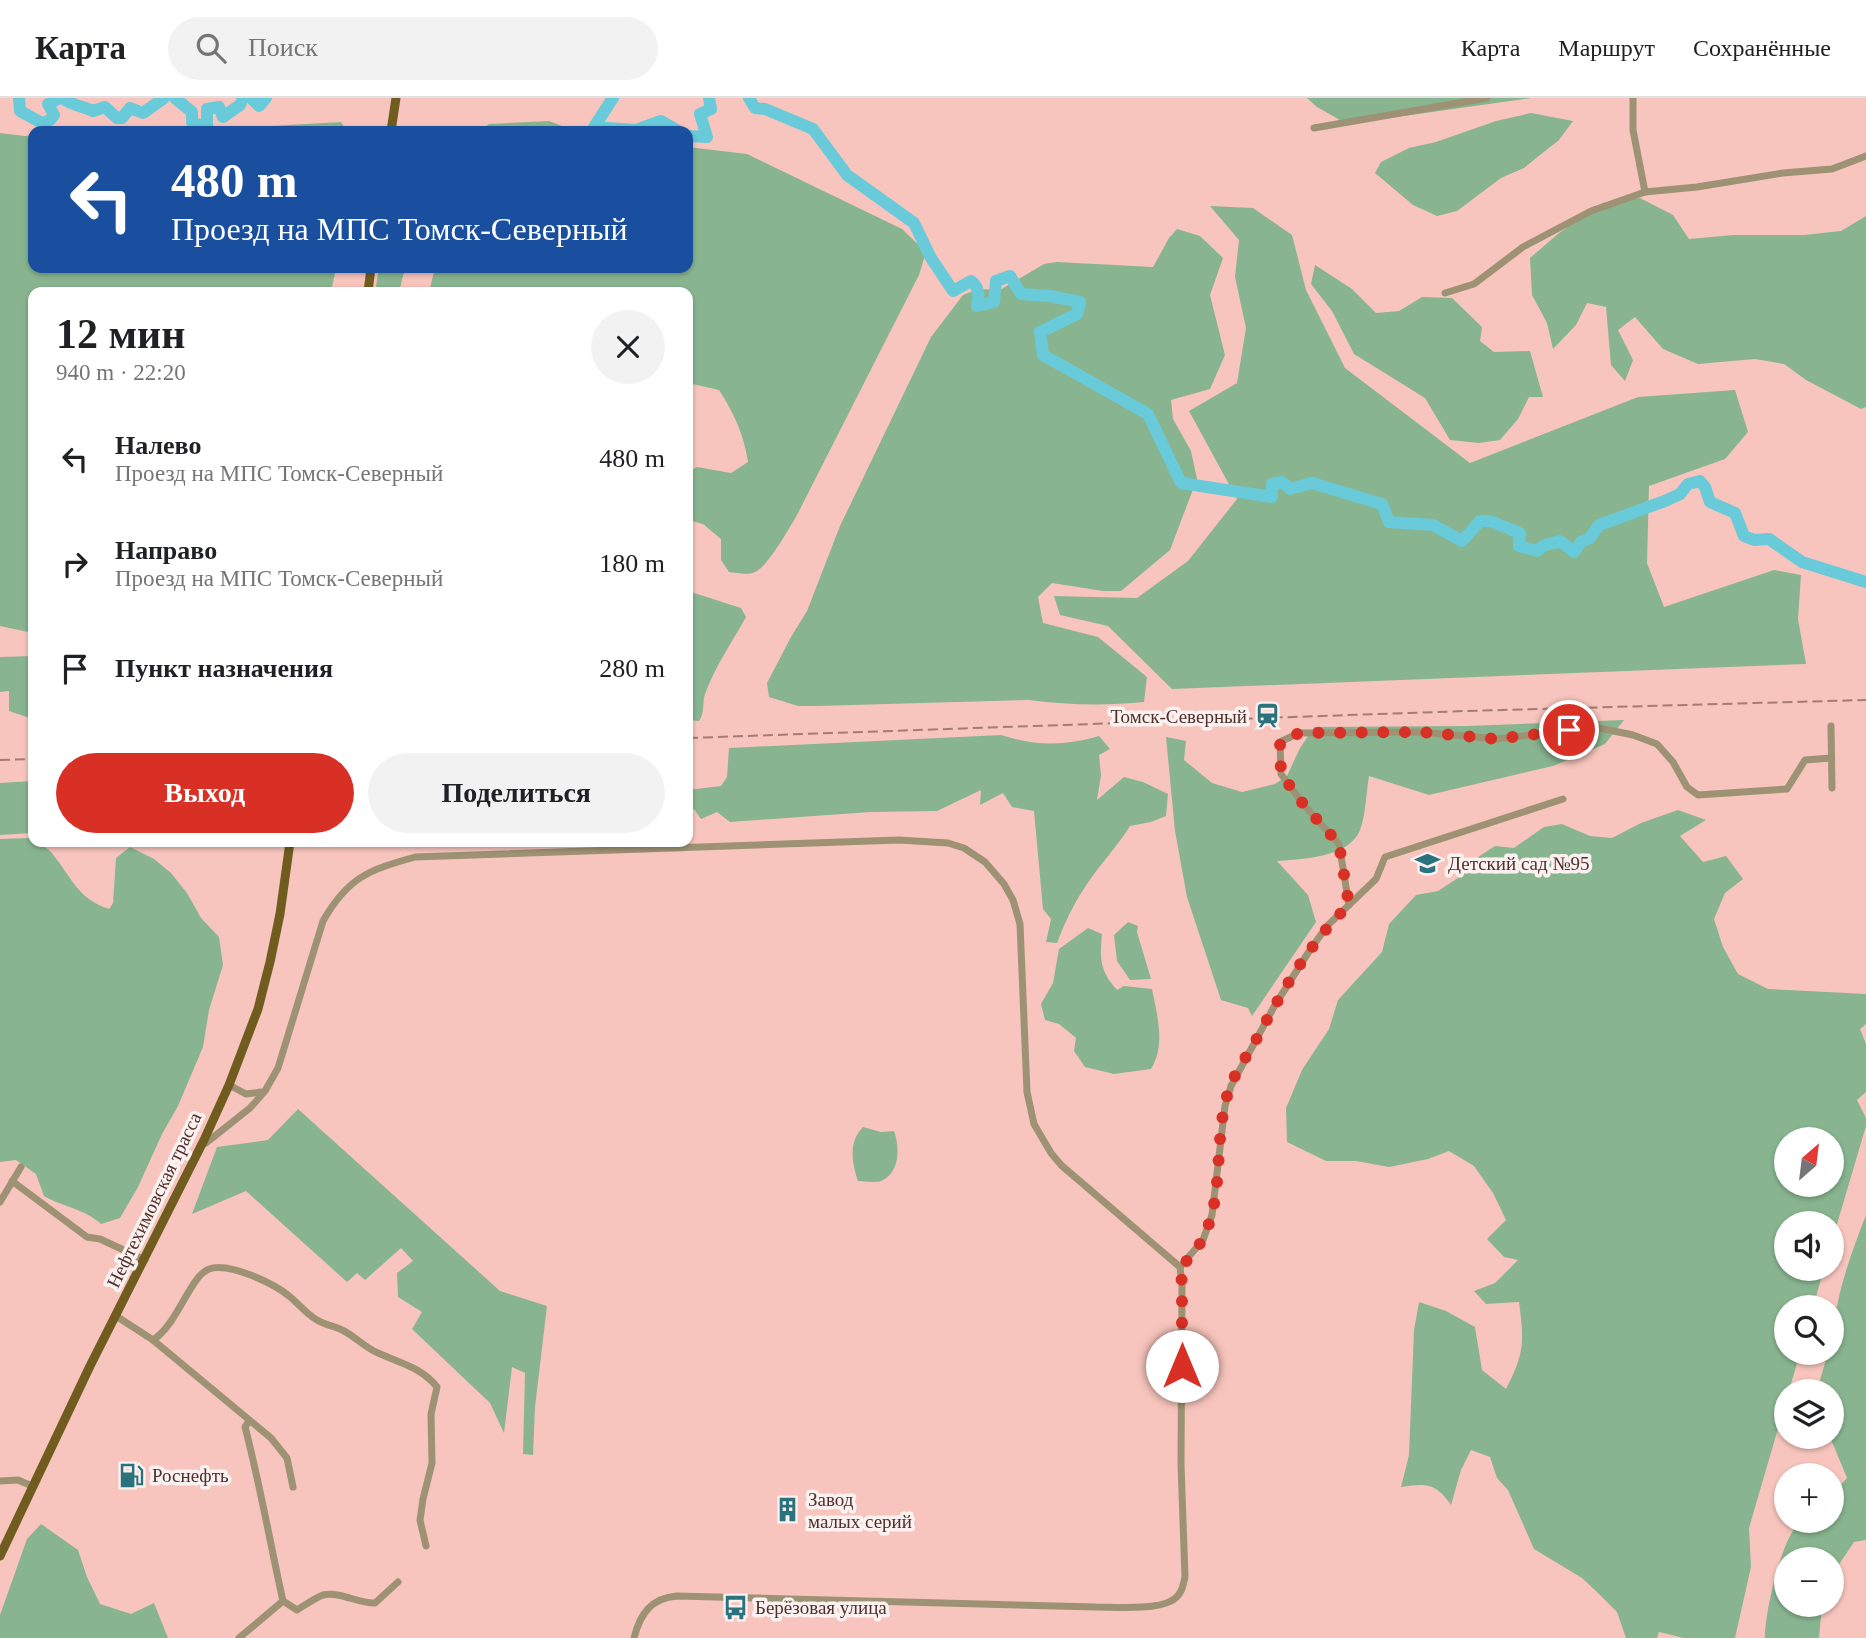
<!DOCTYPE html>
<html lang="ru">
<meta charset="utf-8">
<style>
body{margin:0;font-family:Georgia,serif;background:#f2f2f2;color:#202124;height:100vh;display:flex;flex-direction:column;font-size:26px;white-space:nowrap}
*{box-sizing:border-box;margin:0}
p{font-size:23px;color:#757577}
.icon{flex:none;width:38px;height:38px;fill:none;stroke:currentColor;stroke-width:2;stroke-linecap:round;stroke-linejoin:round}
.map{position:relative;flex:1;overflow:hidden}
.details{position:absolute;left:28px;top:189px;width:665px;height:560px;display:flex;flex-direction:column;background:#fff;border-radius:14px;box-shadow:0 2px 5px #0004}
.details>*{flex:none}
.guide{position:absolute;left:28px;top:28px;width:665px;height:147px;border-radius:14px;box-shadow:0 2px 5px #0004;background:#1a4fa0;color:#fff;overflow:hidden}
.needle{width:46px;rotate:28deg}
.fabs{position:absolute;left:1774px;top:1029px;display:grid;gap:14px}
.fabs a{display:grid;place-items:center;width:70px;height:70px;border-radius:50%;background:#fff;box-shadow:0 2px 5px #0004;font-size:35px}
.pin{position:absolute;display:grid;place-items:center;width:60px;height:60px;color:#fff;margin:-30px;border:4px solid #fff;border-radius:50%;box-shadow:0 2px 7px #0007}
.me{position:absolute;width:77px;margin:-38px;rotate:0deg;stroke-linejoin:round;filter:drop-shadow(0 0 5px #0008)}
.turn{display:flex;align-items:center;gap:24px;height:147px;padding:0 28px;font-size:32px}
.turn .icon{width:91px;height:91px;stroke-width:2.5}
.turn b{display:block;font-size:49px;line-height:60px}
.round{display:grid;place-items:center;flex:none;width:74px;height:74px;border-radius:37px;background:#f2f2f2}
.summary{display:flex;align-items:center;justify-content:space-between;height:119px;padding:0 28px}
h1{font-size:42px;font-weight:700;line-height:52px}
.button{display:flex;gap:14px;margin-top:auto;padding:14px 28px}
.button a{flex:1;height:80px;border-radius:42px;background:#d93025;color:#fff;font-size:28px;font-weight:700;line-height:80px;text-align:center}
.button a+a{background:#f2f2f2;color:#202124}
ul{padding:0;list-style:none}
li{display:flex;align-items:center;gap:21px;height:105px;padding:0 28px}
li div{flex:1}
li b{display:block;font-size:26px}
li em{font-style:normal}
header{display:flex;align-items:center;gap:42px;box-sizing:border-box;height:98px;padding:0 35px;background:#fff;border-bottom:2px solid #e0e0e0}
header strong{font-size:33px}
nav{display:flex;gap:38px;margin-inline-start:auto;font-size:24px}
.search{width:490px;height:63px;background:#f2f2f2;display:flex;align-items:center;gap:18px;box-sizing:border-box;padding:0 24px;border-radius:38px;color:#757577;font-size:26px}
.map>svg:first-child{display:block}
.green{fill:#88b58f;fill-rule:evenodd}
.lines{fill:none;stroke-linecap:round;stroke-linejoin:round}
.river{stroke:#69cad9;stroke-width:12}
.minor{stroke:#9e9275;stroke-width:7}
.major{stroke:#715c20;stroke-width:9}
.rail{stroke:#a57c75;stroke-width:2;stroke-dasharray:10 5;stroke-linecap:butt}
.route{stroke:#d93025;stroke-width:12;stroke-dasharray:0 21.6}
.labels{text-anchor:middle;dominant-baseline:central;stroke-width:7;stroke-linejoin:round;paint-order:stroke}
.poi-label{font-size:19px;fill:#50302b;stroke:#faf1f0;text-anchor:start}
.street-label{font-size:19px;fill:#50302b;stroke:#faf1f0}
</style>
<header>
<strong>Карта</strong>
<div class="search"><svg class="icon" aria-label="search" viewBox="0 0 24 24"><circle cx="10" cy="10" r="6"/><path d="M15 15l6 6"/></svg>Поиск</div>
<nav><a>Карта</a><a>Маршрут</a><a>Сохранённые</a></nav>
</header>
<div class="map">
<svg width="1866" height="1540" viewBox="0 0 1866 1540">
<rect width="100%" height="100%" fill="#f7c5bd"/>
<!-- green -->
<g class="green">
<polygon points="1307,0 1532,0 1347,26 1317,9"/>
<polygon points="1531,15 1573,23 1559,42 1540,57 1524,70 1501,80 1457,113 1437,118 1413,107 1375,75 1381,64 1409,50 1436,44 1496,23"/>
<polygon points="549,23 575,33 481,33 489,26"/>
<polygon points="341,24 347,33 185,33"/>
<polygon points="0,35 33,39 33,170 336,170 331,194 33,194 33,535 0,528"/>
<path d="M 688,49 L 747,56 L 902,131 L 926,154 L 919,177 L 797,417 C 790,429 769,466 757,473 C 749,478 738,475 729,474 L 721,462 L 721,441 L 703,426 L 688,422 L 688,374 L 697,369 L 731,375 L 748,364 C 744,337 734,315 719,292 L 688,285 L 688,194 L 429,194 L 435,170 L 688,170 Z"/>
<polygon points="1640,100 1673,117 1689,141 1734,137 1804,137 1841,133 1866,118 1866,309 1861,311 1806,282 1784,266 1755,261 1698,266 1663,251 1635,219 1618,232 1633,262 1625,283 1611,267 1606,209 1587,205 1576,227 1553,251 1547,225 1532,197 1530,160 1559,135 1603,105"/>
<polygon points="1210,108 1253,110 1292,137 1306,192 1345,270 1470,365 1638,299 1735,292 1748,334 1725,361 1649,388 1647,465 1664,509 1774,472 1801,477 1798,521 1806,566 1172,591 1108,528 1060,517 1054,498 1137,500 1188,463 1237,401 1189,313 1237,285 1246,230 1235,179 1239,142"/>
<path d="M 1177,131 L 1200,138 L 1223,160 L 1210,197 L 1225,257 L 1210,291 L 1171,302 L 1173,321 L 1191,353 L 1197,381 L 1170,452 L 1121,493 L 1103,493 L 1052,485 L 1038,499 L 1043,525 L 1098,539 L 1147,579 L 1144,604 C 1105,608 1067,607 1029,602 L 818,608 L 798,608 L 769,599 L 767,585 L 791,539 L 807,513 L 840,428 L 931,239 L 963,197 L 978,191 L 1000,192 L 1044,166 L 1057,164 L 1153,169 L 1169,140 Z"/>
<polygon points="1315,167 1352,191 1376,215 1399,213 1422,199 1452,200 1482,229 1480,243 1494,254 1530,253 1543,299 1529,299 1518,321 1500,342 1479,345 1450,342 1425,300 1354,256 1332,213 1311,186"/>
<polygon points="379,170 405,170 399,194 375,194"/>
<path d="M 688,493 L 741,510 L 746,519 C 732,544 715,569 705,596 C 702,605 705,615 699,623 L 688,622 Z"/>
<polygon points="33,558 33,621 9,613 9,593 0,594 0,559"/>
<path d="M 1624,622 L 1605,646 L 1553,668 L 1429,697 L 1369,678 C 1366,695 1366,716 1360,732 C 1349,760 1302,761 1277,763 L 1308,797 L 1316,824 L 1252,918 L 1248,910 L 1221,902 L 1187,799 L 1175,733 L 1166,639 L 1186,643 L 1184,662 L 1212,685 L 1242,694 L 1275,686 L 1287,678 L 1300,650 L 1314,629 L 1467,628 Z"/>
<path d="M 1001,637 C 1035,648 1065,648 1099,638 L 1110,651 L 1099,657 L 1101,677 L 1097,702 L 1124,679 L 1143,684 L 1168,696 L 1166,718 L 1151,724 L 1130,728 C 1117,749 1100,766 1087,786 C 1074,805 1065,824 1057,845 L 1046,844 L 1051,821 L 1043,811 L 1034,713 L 1012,709 L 1003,695 L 980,707 L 981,692 L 937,713 L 870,714 L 730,724 L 717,714 L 701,721 L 694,711 L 688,718 L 688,692 L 721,688 L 727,679 L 729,650 Z"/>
<polygon points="33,683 33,735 0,737 0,685"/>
<path d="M 1678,712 L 1706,722 L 1680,738 L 1703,764 L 1726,758 L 1743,781 L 1725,795 L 1714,821 L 1723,849 L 1738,876 L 1768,891 L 1866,896 L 1866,926 L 1860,931 L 1866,946 L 1866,994 L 1857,1002 L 1866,1020 L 1866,1028 L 1832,1143 L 1832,1125 L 1787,1125 L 1787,1171 L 1824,1171 L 1813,1209 L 1787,1209 L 1787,1255 L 1800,1255 L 1749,1430 L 1751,1469 L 1735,1540 L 1684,1540 L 1659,1534 L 1657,1540 L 1626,1540 L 1617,1514 L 1598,1495 L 1582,1480 L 1534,1451 L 1508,1392 L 1497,1380 L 1490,1359 L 1471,1352 L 1461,1372 L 1451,1407 C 1436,1385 1427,1385 1401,1389 L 1409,1357 L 1414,1232 L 1419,1204 L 1446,1213 L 1475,1229 L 1482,1272 L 1506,1291 C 1525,1255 1524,1242 1519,1204 L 1486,1206 L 1474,1193 L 1495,1185 L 1518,1162 L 1504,1159 L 1487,1141 L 1506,1122 L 1493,1095 L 1474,1068 L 1449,1053 L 1428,1061 L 1389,1069 L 1356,1063 L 1326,1063 L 1287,1044 L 1286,1010 L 1302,972 L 1329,931 L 1338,902 L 1382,854 L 1389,826 L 1416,797 L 1438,793 L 1458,780 L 1472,763 L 1495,748 L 1514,750 L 1544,729 L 1562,726 L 1590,738 L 1612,740 L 1641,725 ZM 1787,1041 L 1832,1041 L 1832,1087 L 1787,1087 Z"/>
<path d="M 28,740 C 35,744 45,748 51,754 C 72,779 76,800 109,811 L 113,805 L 116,760 L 130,749 L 154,761 L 171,775 L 187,795 L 201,820 L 219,839 L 223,867 L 209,912 L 203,949 L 178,1008 L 162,1036 L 138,1089 L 120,1120 L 101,1126 C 85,1111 63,1109 44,1098 L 36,1076 L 16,1062 L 0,1064 L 0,741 Z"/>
<polygon points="1128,824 1138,828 1137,834 1151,881 1130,882 1117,863 1114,837"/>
<path d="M 1088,830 L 1102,836 C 1100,861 1099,872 1117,892 L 1124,888 L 1152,891 C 1157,917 1166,947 1151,971 L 1114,976 L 1085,969 L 1074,953 L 1076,940 L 1059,926 L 1045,922 L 1041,906 L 1053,885 L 1059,851 Z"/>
<polygon points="298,1011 500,1193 547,1208 535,1309 533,1357 523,1356 525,1275 512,1269 504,1335 490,1305 412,1231 422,1214 398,1199 397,1175 413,1163 401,1150 365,1182 357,1175 347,1184 246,1093 192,1116 217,1049 268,1042"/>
<path d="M 863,1029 L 881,1034 L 894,1033 C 900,1050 900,1075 881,1083 C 875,1085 864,1083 858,1083 C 852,1065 848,1044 863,1029 Z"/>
<path d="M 1866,1117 L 1866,1442 L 1854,1444 L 1832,1477 L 1832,1461 L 1787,1461 L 1787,1507 L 1822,1507 L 1819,1540 L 1765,1540 C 1764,1519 1782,1436 1800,1425 C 1808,1420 1822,1423 1832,1423 L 1832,1396 L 1847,1380 L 1830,1339 L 1832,1339 L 1832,1293 L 1817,1292 L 1828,1255 L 1832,1255 C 1832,1207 1849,1161 1866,1117 Z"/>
<polygon points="41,1426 78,1452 87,1479 100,1506 131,1516 154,1505 168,1540 0,1540 0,1517 27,1441"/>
</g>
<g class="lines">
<!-- river -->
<g class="river">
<polyline points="19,0 20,13 42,25 50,22 54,17 48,6 60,0"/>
<path d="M 62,0 C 71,7 82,8 93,13 L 105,9 L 117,20 L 122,20 L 130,10 L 143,15 L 164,0"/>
<polyline points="175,0 192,14 192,24 207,30 207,11 219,9 223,19 240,7 243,0"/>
<polyline points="251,0 259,8 266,0"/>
<polyline points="613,0 594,29 636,32 661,23 678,33"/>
<path d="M 749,0 L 755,10 L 765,11 L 813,31 L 847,77 L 914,125 L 931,160 L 953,193 L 971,183 C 980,190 979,197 977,208 L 994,204 L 996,183 L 1010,178 L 1021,196 L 1050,198 L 1080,204 L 1077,216 L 1040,234 L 1043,257 L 1148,316 L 1181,385 L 1272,399 L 1272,386 L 1282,384 L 1290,391 L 1312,385 L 1382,406 L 1389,424 L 1433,427 L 1462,443 L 1480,423 L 1490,423 L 1520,435 L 1519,448 L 1537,453 L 1543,448 L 1560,443 L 1574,454 L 1581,444 L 1590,440 L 1599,427 L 1665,403 L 1680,396 L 1688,386 L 1700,383 L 1705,389 L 1710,404 L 1735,415 L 1744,438 L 1754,442 L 1769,441 L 1802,464 L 1866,484"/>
<polyline points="688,38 707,39 700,16 711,11 709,0"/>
</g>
<!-- minor -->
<g class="minor">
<polyline points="1633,0 1633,32 1645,94"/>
<polyline points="1314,30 1487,0"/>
<polyline points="1445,195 1474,186 1523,149 1591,113 1645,94 1697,89 1783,75 1832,71 1866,58"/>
<polyline points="1831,628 1832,690"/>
<polyline points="1349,807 1339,746 1304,707 1281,676 1280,644 1299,635 1421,634 1497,641 1594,629 1633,637 1657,646 1673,664 1687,689 1698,697 1787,691 1805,662 1831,660"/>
<polyline points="229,987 246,996 261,994"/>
<path d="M 206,1045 L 250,1010 L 265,993 L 278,970 L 323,823 C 348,779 369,772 415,759 L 899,742 L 948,745 L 964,750 L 985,764 L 1004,786 L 1013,802 L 1020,826 L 1027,994 L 1034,1026 L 1051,1055 L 1061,1067 L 1180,1169"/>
<polyline points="12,1083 87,1139 100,1141 145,1162"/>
<polyline points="0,1104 21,1069"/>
<polyline points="1180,1169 1203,1142 1212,1117 1225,1008 1231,988 1275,907 1308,855 1327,828 1376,781 1385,759 1563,701"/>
<polyline points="116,1218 153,1242 271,1340 287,1360 293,1389"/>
<path d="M 153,1242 C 178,1226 190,1178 209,1171 C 229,1164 273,1185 289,1198 C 298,1205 306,1216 317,1222 C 325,1227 334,1228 342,1232 C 355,1238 364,1249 378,1255 C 400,1265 421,1269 437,1289 L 431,1316 L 432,1365 L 423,1401 L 420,1422 L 426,1448"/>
<path d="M 249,1323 L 245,1329 C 260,1386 270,1445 283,1503 L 297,1512 C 305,1507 315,1500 323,1497 C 340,1493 359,1506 375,1505 L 398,1484"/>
<polyline points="0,1383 18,1382 32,1388"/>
<polyline points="239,1540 283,1503"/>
<path d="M 634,1540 C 640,1516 651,1500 677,1498 L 1096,1509 C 1115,1509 1155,1512 1171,1503 C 1181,1498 1183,1489 1185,1479 L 1181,1366 L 1182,1186 L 1180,1169"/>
</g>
<!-- major -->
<g class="major">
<polyline points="391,33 396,0"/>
<polyline points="368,194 371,170"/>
<polyline points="0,1458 90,1268 204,1042 229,987 258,911 270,864 280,816 290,744"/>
</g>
<!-- rail -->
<g class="rail">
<polyline points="688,640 1466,613 1866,602"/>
<polyline points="0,662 33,661"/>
</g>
</g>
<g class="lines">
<!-- route -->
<path class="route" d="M 1182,1268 L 1182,1185 L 1180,1169 C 1234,1123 1208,1049 1230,989 C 1236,973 1247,958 1256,942 C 1282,894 1309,845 1349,807 L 1339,746 L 1304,707 L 1281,676 L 1280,644 L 1299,635 L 1421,634 L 1497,641 L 1569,632"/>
</g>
<!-- icons -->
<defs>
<symbol id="station-bare" viewBox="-9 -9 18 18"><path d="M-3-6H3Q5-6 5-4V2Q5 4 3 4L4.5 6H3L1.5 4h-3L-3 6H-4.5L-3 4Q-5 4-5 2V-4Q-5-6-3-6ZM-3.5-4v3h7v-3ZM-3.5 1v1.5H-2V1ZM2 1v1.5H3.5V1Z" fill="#2a727d" stroke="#faf1f0" stroke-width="2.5" paint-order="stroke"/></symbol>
<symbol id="school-bare" viewBox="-9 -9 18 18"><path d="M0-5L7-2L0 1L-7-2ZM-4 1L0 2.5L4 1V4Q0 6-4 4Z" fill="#2a727d" stroke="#faf1f0" stroke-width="2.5" paint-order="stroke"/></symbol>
<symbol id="fuel-bare" viewBox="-9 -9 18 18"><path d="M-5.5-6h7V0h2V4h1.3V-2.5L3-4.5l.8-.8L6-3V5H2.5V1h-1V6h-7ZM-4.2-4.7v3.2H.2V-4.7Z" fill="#2a727d" stroke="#faf1f0" stroke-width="2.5" paint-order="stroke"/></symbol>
<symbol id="building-bare" viewBox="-9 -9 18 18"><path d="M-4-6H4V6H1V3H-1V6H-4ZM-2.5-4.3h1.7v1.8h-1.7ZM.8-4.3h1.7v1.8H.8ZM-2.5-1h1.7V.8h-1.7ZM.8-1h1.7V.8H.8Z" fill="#2a727d" stroke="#faf1f0" stroke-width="2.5" paint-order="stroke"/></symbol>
<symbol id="bus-bare" viewBox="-9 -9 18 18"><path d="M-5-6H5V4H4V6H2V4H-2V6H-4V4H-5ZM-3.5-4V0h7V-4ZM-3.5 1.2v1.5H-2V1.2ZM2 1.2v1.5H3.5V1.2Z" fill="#2a727d" stroke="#faf1f0" stroke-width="2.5" paint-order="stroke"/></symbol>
</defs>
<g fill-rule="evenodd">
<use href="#station-bare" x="1250" y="600" width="35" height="35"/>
<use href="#school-bare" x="1410" y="748" width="35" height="35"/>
<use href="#fuel-bare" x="114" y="1360" width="35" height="35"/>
<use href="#building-bare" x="770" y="1394" width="35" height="35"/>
<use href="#bus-bare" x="718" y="1492" width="35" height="35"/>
</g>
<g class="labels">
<!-- poi labels -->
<g class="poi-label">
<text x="1247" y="618" text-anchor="end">Томск-Северный</text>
<text x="1448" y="765">Детский сад №95</text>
<text x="152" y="1377">Роснефть</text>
<text x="808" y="1401">Завод<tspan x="808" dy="22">малых серий</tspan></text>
<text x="755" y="1509">Берёзовая улица</text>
</g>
<!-- street labels -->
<g class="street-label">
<text transform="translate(154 1102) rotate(-64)">Нефтехимовская трасса</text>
</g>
</g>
</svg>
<div class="fabs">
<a><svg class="needle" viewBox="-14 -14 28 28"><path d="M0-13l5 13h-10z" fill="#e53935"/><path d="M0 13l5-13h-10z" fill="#757577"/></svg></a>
<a><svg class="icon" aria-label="sound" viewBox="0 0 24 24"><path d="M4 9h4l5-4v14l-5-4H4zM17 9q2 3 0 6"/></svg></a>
<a><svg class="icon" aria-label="search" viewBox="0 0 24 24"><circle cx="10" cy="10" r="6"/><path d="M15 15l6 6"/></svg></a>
<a><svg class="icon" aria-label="layers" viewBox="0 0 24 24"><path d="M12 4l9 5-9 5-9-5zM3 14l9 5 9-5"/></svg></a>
<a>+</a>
<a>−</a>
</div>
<div class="pin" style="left:1569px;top:632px;background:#d93025"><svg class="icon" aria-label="arrive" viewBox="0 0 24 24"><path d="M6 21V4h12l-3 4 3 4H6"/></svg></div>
<svg class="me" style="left:1182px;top:1268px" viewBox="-20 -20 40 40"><circle r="19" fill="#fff"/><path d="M0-13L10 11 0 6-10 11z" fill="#d93025"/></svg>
<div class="guide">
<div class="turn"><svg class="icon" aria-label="left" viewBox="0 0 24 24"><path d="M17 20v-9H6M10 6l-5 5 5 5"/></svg><div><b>480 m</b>Проезд на МПС Томск-Северный</div></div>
</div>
<section class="details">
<div class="summary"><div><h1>12 мин</h1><p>940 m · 22:20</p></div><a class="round"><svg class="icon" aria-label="close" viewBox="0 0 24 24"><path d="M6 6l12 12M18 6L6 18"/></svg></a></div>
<ul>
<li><svg class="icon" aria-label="left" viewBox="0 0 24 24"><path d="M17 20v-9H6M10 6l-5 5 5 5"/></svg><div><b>Налево</b><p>Проезд на МПС Томск-Северный</p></div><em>480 m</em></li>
<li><svg class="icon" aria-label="right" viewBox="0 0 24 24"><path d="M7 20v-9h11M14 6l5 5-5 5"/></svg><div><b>Направо</b><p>Проезд на МПС Томск-Северный</p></div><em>180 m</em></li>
<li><svg class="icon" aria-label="arrive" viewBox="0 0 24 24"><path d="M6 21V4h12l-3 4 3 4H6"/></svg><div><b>Пункт назначения</b></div><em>280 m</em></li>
</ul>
<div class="button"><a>Выход</a><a>Поделиться</a></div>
</section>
</div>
